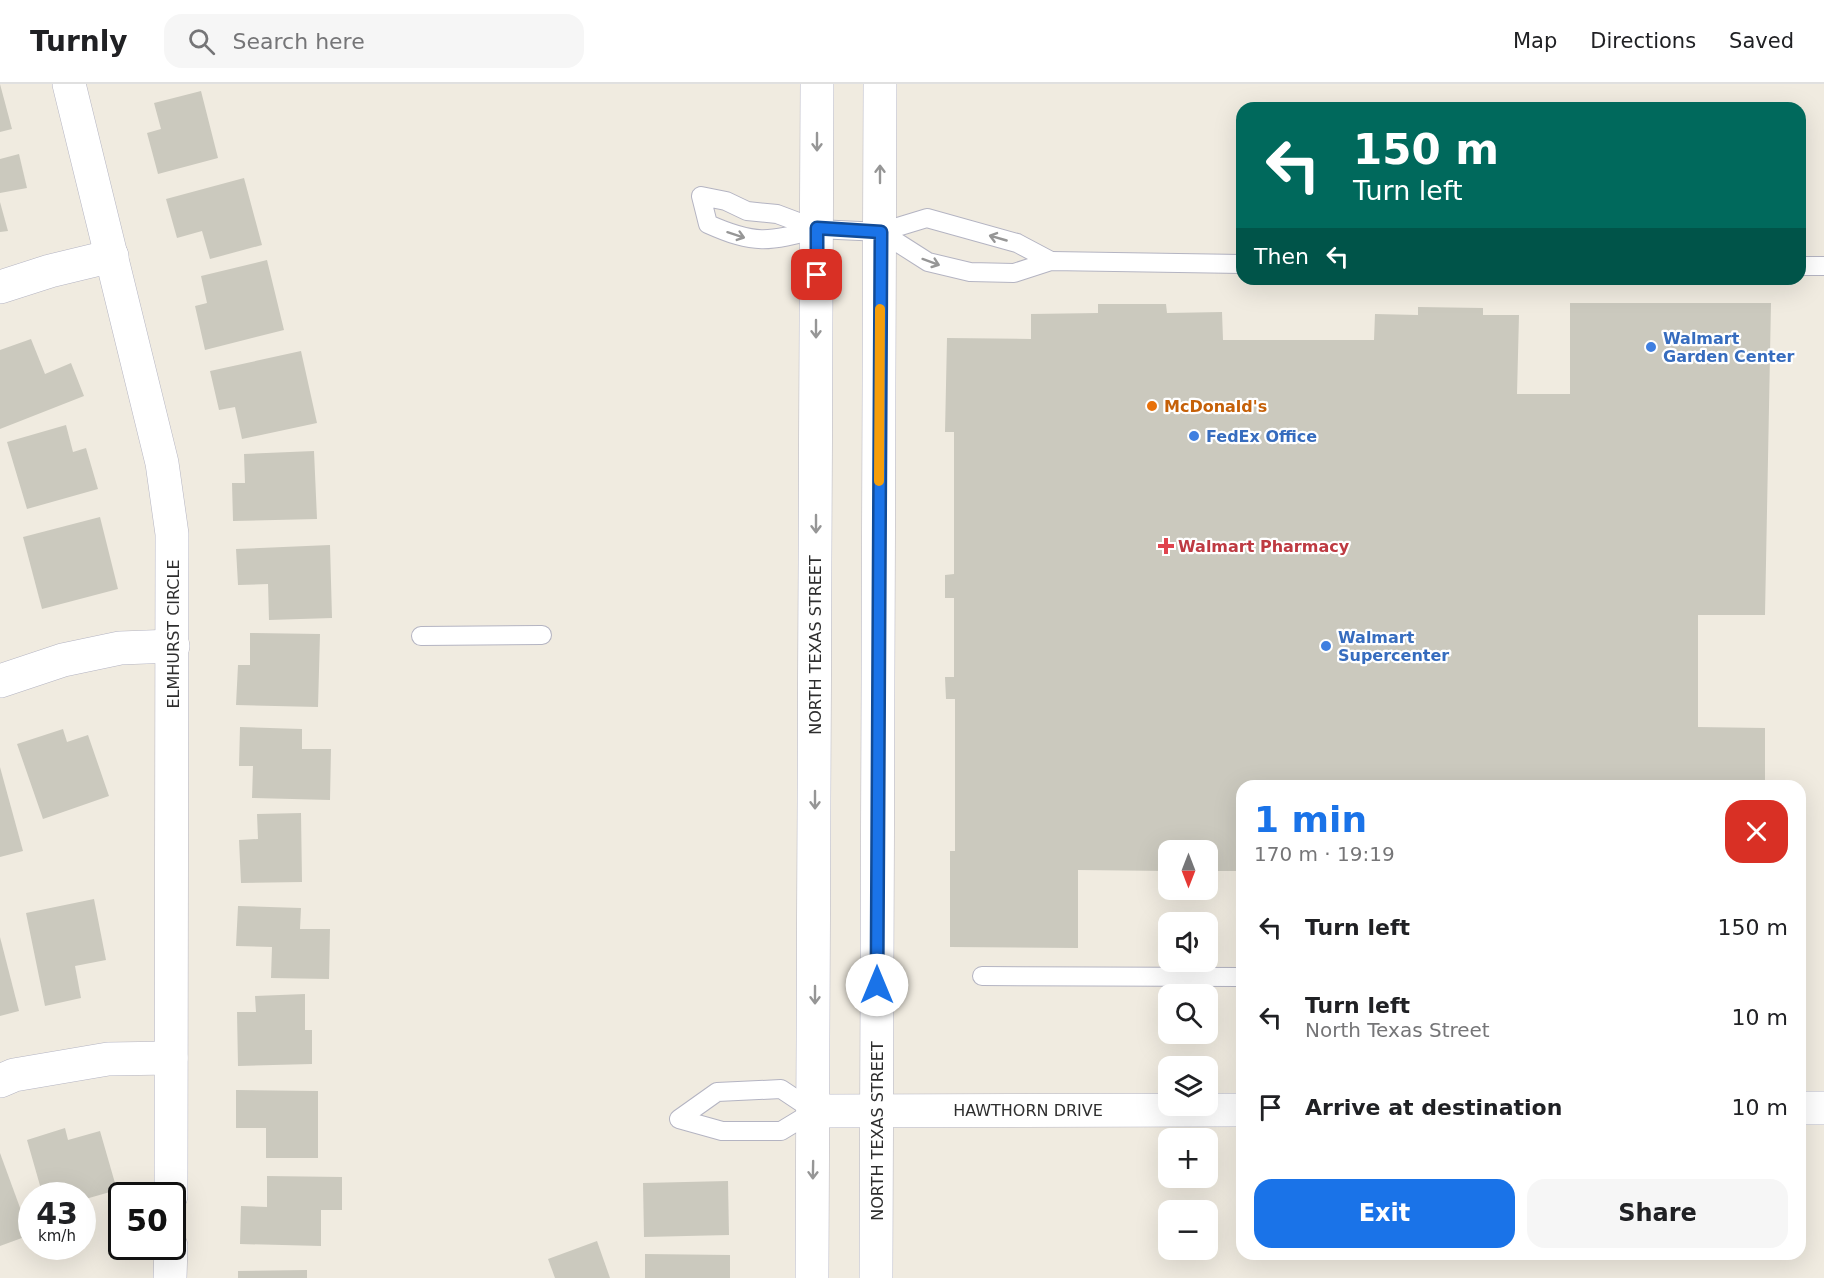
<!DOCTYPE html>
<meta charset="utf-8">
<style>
body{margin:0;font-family:"DejaVu Sans",sans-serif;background:#f6f6f6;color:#202124;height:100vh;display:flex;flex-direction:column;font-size:22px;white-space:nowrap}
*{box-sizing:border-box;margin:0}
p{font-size:20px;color:#757577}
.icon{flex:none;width:33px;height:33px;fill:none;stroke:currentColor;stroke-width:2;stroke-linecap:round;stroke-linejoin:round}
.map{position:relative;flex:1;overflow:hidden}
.details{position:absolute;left:1236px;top:696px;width:570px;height:480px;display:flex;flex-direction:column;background:#fff;border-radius:18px;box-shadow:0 6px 24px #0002}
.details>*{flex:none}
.guide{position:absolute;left:1236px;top:18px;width:570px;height:183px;border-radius:18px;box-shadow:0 6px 24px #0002;background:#00695c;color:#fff;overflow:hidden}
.needle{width:39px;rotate:180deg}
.tools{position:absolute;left:1158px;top:756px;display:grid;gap:12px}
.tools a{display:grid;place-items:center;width:60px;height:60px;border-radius:12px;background:#fff;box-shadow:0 6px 24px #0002;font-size:30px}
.speed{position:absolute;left:18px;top:1098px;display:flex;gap:12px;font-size:30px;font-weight:700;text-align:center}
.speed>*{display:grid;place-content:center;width:78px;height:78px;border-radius:50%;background:#fff;box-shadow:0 6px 24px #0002;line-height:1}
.speed small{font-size:15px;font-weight:400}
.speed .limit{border:3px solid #111;border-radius:9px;background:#fff;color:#111}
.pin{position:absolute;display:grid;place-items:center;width:51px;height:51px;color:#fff;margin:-26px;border-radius:12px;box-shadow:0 3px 9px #0006}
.me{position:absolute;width:66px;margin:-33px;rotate:0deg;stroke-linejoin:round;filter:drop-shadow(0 0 4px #0008)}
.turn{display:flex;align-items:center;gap:21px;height:126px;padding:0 18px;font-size:27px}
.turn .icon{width:78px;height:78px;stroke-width:2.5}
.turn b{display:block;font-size:42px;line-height:51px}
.then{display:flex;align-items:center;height:57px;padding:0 18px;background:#0003;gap:12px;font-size:22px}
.round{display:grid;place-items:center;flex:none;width:63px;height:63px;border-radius:18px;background:#f6f6f6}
.summary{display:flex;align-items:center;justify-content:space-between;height:102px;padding:0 18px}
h1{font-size:36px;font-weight:800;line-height:45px;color:#1a73e8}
.primary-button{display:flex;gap:12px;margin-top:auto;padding:12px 18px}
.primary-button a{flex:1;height:69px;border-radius:18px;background:#1a73e8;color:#fff;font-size:24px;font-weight:800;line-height:69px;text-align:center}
.primary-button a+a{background:#f6f6f6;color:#202124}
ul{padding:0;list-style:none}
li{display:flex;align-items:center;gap:18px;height:90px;padding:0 18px}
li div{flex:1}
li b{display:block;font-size:22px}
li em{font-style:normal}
header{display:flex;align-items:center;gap:36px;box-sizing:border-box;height:84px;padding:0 30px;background:#fff;border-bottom:2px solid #e0e0e0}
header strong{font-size:28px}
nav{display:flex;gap:33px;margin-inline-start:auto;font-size:21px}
.search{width:420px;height:54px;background:#f6f6f6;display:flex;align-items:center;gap:15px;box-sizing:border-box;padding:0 21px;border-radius:18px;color:#757577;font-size:22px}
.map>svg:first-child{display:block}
.building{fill:#cbc9be}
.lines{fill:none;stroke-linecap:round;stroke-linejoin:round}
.lane-casing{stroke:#b4b4c2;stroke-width:20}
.street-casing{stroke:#b4b4c2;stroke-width:34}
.secondary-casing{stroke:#b4b4c2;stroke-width:34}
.lane{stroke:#fff;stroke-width:18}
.street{stroke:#fff;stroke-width:33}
.secondary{stroke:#fff;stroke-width:33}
.oneway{stroke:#969696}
.route-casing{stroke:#114b97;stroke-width:15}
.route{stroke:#1a73e8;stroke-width:10}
.slow{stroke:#f59e0b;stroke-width:10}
.shop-dot{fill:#3f7fe0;stroke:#fff;stroke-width:2}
.food-dot{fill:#e8710a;stroke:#fff;stroke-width:2}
.health-dot{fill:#e0444e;stroke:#fff;stroke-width:2}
.labels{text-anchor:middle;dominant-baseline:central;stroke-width:4.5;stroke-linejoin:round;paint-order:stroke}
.shop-label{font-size:16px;font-weight:bold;fill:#366cbe;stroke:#fff;text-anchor:start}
.food-label{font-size:16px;font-weight:bold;fill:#c56008;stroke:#fff;text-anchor:start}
.health-label{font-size:16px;font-weight:bold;fill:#be3a42;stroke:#fff;text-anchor:start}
.street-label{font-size:16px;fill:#2e2e2e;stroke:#fff}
</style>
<header>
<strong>Turnly</strong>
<div class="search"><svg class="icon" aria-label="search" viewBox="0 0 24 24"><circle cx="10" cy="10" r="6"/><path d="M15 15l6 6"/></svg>Search here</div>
<nav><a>Map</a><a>Directions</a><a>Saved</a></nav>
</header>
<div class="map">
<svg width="1824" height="1194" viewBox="0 0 1824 1194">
<rect width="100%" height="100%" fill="#f0ebe0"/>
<!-- building -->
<g class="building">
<polygon points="0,0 12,45 0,48"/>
<polygon points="201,7 218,74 158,90 147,49 161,45 154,19"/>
<polygon points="19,70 27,104 0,109 0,75"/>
<polygon points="244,94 262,161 210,175 202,147 177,154 166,115"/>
<polygon points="0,118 8,147 0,148"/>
<polygon points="267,176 284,246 205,266 195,222 207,219 201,192"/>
<polygon points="1570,219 1771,219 1765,531 1698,531 1698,643 1765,644 1765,702 1242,702 1242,787 1208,787 1208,766 1168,766 1168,787 1078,786 1078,864 950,863 950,767 955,767 955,615 946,615 945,593 954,593 954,514 945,514 945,491 954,490 954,348 945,348 947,254 1031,255 1031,230 1098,229 1098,220 1166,220 1167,229 1222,228 1223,256 1374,256 1375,230 1418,231 1418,223 1483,224 1483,231 1519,231 1517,310 1570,310"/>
<polygon points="31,255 45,290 71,279 84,312 0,345 0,266"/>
<polygon points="301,267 317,339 242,355 235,323 219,326 210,287"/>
<polygon points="66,341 73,368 86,364 98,405 27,425 7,358"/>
<polygon points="314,367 317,435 233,437 232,399 245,399 244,370"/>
<polygon points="100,433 118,505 42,525 23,453"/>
<polygon points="330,461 332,534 269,536 268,500 238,501 236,465"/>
<polygon points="250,549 320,550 318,623 236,621 238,581 250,581"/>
<polygon points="240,643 302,645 302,665 331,665 330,716 252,714 253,682 239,682"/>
<polygon points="63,645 67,658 88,651 109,712 43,735 17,660"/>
<polygon points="0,683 23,767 0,773"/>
<polygon points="301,729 302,798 241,799 239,756 258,755 257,730"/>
<polygon points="94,815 106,876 75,882 81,914 45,922 26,829"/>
<polygon points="238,822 301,824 300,845 330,845 329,895 271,894 272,863 236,862"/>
<polygon points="0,853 19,927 0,932"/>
<polygon points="305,910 305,946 312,946 312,980 238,982 237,928 256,928 255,912"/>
<polygon points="236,1006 318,1007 318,1074 266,1074 266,1044 236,1044"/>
<polygon points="65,1044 68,1056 100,1047 117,1106 82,1116 82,1112 43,1112 27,1056"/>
<polygon points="0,1069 30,1151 0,1162"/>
<polygon points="267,1092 342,1093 342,1126 321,1126 321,1162 240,1160 241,1122 267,1123"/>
<polygon points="728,1097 729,1151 644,1153 643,1099"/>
<polygon points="597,1157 610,1194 555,1194 548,1175"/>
<polygon points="645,1170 730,1171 730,1194 645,1194"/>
<polygon points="307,1186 307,1194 238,1194 238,1187"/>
</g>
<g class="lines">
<defs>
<g id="lane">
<path d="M 817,145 C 768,158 755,161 708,140 L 701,112 L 726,117 L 747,127 L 777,130 L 817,145 L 881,148 L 927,134 L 1017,159 L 1051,177"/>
<polyline points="881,148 928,178 970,188 1014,189 1051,177 1242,180"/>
<polyline points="1800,182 1823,182"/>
<polyline points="421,552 542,551"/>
<polyline points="982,892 1242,893"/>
<polygon points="781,1005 814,1027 781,1047 722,1047 679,1035 717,1008"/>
</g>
<g id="street">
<polyline points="69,0 162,379 172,450 171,1112"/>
<polyline points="0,203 50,187 112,172"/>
<polyline points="0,597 63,576 120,564 173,562"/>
<polyline points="0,997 14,991 108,975 171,974"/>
<polyline points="1800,1024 1824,1024"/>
<polyline points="814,1027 1242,1026"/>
<polyline points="170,1194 171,1162"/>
</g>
<g id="secondary">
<polyline points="812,1194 817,0"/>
<polyline points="876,1194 880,0"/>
</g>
</defs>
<!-- lane casing -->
<use href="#lane" class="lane-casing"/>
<!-- street casing -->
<use href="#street" class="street-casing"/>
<!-- secondary casing -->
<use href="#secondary" class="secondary-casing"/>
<!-- lane -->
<use href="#lane" class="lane"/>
<!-- street -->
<use href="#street" class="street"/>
<!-- secondary -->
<use href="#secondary" class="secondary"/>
</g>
<!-- one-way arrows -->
<defs><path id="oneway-shaft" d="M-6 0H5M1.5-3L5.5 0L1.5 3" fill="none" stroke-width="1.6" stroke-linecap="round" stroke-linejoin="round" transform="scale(1.5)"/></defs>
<g class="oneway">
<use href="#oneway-shaft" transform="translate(817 58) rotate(90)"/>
<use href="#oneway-shaft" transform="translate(880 90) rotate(-90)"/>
<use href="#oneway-shaft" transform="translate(736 151) rotate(18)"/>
<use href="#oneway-shaft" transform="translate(998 154) rotate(-164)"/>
<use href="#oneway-shaft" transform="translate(931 178) rotate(20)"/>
<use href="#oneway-shaft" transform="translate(816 245) rotate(90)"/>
<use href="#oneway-shaft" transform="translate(816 440) rotate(90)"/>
<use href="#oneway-shaft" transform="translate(815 716) rotate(90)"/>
<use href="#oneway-shaft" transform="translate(815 911) rotate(90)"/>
<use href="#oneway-shaft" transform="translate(813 1086) rotate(91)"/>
</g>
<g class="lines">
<defs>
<polyline id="route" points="817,191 817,144 881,148 877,901"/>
</defs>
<!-- route casing -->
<use href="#route" class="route-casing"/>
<!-- route -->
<use href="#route" class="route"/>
<!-- slow -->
<polyline class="slow" points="879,397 880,225"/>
</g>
<!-- markers -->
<g class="shop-dot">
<circle cx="1651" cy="263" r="6"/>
<circle cx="1194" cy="352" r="6"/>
<circle cx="1326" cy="562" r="6"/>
</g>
<circle class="food-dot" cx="1152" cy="322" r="6"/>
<path class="health-dot" d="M1163 453h6v6h6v6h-6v6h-6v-6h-6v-6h6z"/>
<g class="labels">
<!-- shop labels -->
<g class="shop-label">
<text x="1663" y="254">Walmart<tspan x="1663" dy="18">Garden Center</tspan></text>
<text x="1206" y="352">FedEx Office</text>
<text x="1338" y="553">Walmart<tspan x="1338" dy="18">Supercenter</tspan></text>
</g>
<!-- food labels -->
<g class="food-label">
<text x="1164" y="322">McDonald's</text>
</g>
<!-- health labels -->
<g class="health-label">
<text x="1178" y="462">Walmart Pharmacy</text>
</g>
<!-- street labels -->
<g class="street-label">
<text transform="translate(173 550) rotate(-90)">ELMHURST CIRCLE</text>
<text transform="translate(815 561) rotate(-90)">NORTH TEXAS STREET</text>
<text x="1028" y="1026">HAWTHORN DRIVE</text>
<text transform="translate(877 1047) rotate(-90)">NORTH TEXAS STREET</text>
</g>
</g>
</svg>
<div class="tools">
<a><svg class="needle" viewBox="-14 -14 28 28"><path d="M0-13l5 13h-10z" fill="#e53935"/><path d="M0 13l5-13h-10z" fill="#757577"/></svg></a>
<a><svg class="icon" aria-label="sound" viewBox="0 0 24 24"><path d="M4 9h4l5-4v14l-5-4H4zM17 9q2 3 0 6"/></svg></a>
<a><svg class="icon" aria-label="search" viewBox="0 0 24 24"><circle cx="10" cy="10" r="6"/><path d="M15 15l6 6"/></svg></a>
<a><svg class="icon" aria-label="layers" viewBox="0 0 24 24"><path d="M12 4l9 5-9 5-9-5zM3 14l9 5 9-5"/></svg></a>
<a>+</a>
<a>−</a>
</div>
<div class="speed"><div>43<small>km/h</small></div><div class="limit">50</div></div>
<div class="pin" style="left:817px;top:191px;background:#d93025"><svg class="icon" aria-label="arrive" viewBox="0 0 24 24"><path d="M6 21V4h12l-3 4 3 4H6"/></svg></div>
<svg class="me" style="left:877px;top:901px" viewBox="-20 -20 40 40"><circle r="19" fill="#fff"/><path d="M0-13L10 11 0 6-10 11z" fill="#1a73e8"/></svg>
<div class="guide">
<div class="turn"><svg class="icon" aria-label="left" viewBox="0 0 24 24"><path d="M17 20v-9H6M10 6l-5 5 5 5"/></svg><div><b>150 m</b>Turn left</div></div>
<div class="then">Then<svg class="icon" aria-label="left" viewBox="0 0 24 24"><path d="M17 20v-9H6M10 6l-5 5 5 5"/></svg></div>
</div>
<section class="details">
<div class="summary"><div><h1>1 min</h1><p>170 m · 19:19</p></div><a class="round" style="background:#d93025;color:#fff"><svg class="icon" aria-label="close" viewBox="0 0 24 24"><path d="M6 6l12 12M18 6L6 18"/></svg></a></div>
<ul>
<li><svg class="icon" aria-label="left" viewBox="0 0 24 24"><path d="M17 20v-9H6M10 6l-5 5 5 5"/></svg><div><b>Turn left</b></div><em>150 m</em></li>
<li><svg class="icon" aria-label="left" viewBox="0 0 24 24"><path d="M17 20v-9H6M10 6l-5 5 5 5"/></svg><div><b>Turn left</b><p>North Texas Street</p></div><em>10 m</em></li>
<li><svg class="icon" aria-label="arrive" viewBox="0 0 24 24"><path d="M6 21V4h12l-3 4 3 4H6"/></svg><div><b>Arrive at destination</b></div><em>10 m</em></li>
</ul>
<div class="primary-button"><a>Exit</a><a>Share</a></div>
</section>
</div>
